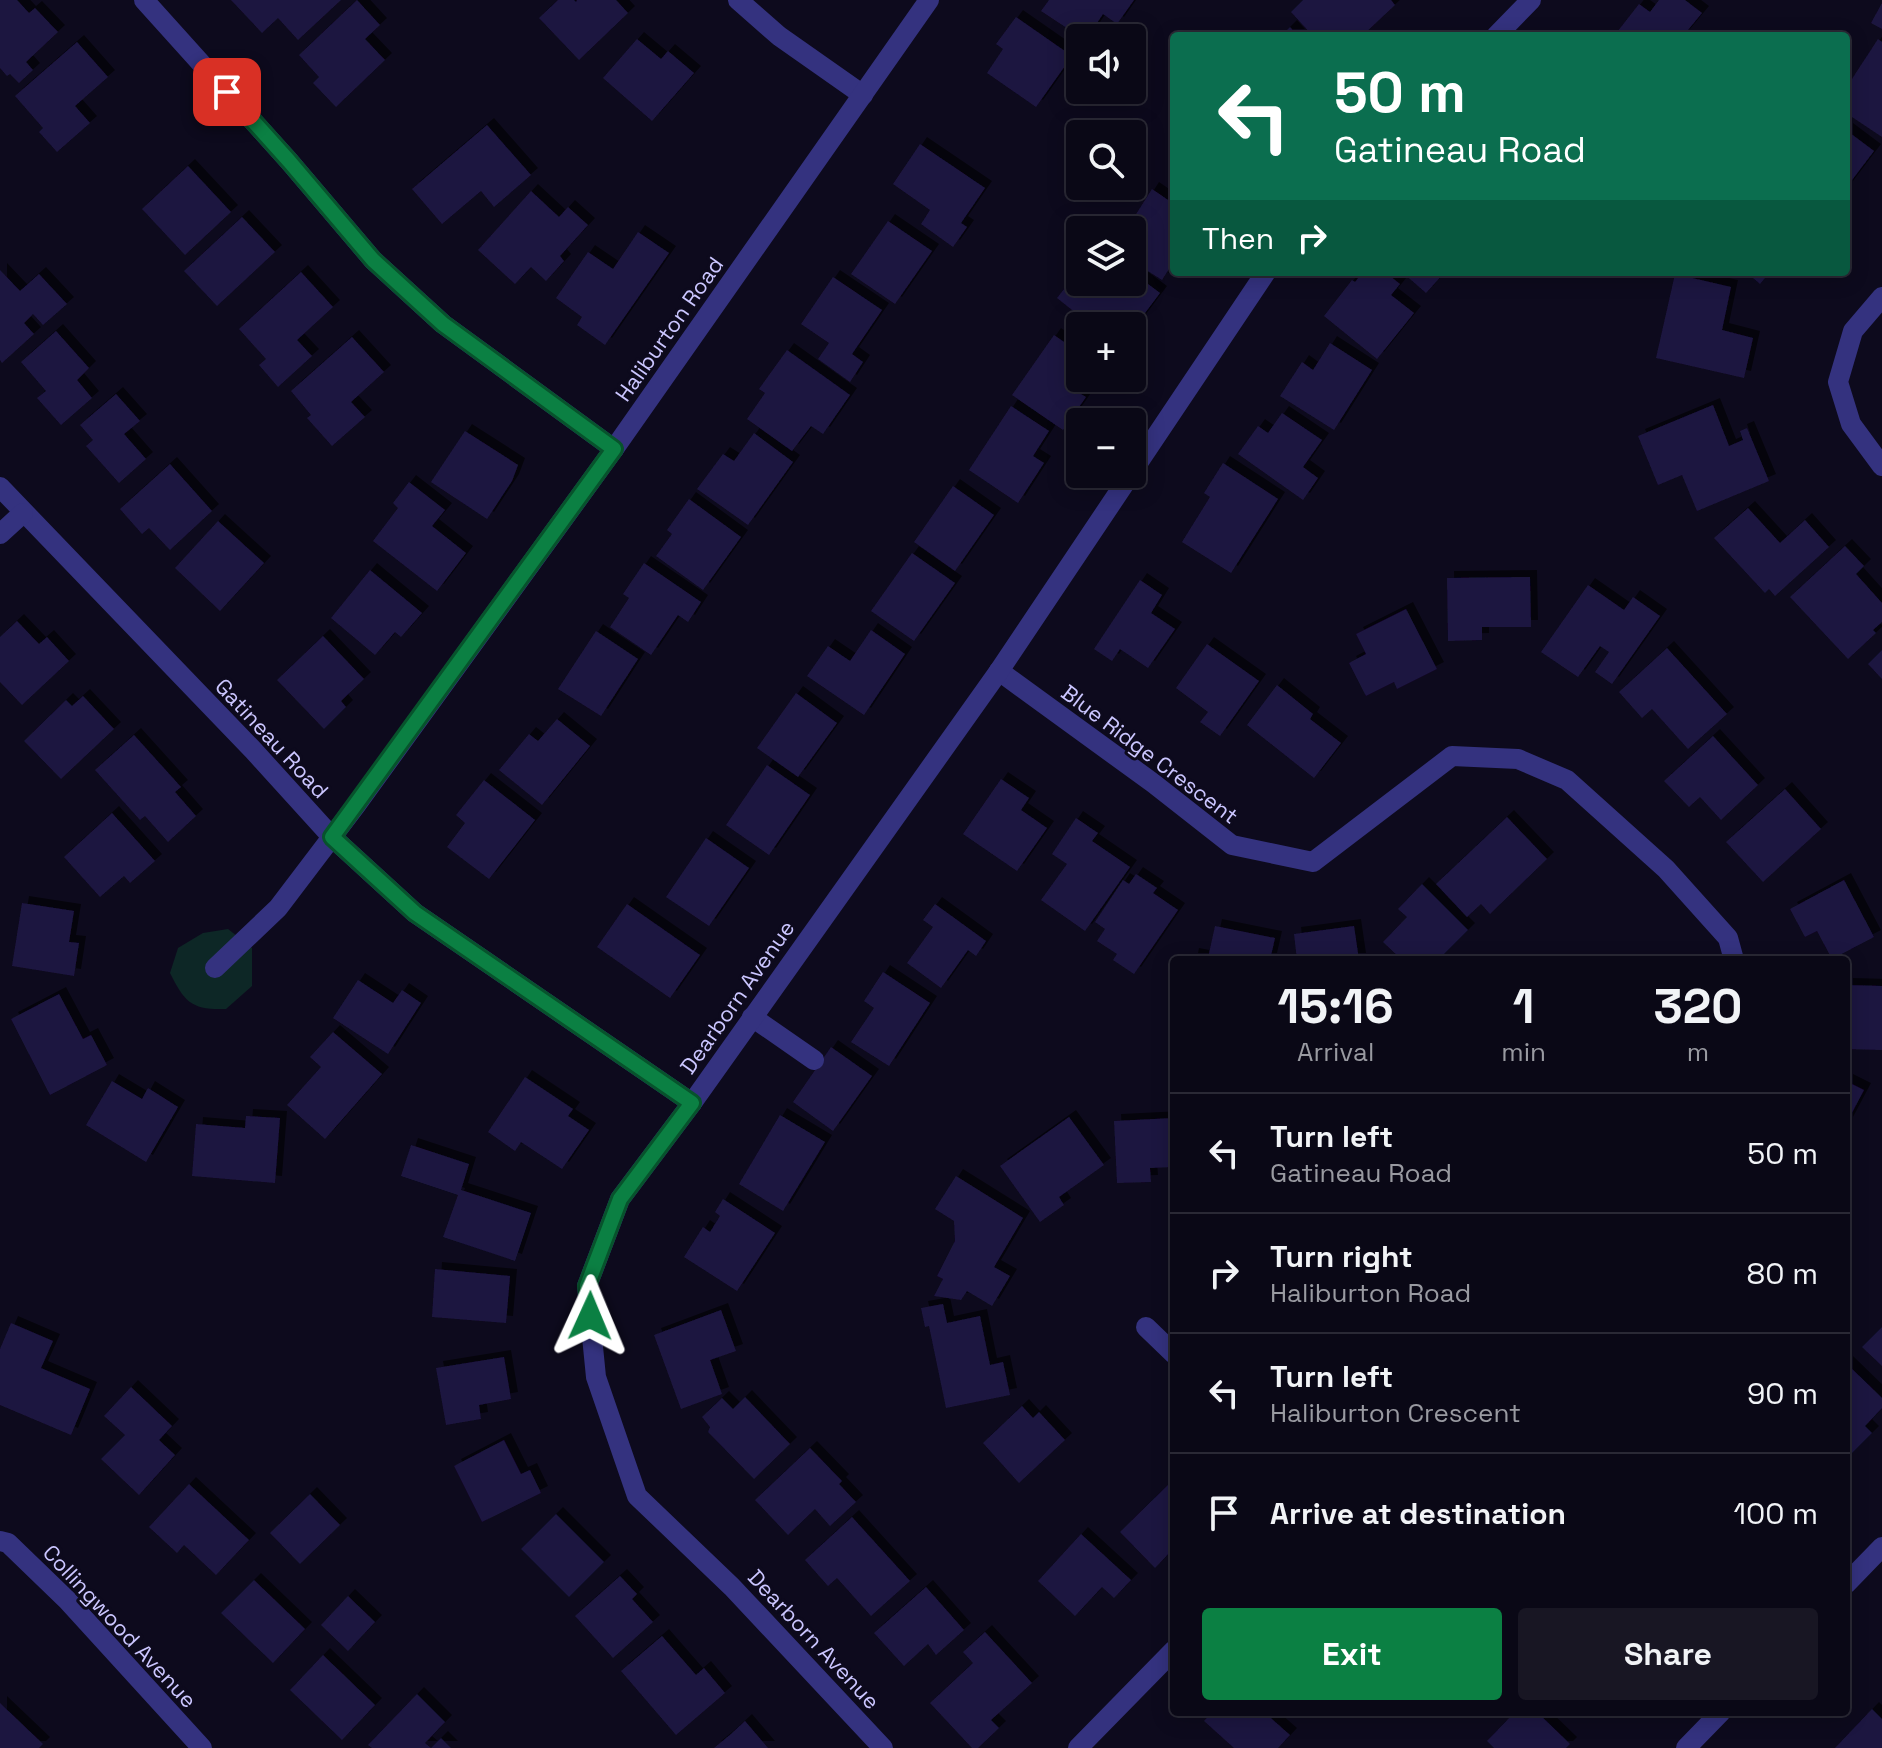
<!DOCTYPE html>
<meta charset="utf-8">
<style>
body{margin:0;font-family:"Space Grotesk",sans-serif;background:#181623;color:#f1f3f6;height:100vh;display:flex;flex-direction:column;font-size:30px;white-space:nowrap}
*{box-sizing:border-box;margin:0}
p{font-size:26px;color:#999aa1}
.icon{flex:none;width:44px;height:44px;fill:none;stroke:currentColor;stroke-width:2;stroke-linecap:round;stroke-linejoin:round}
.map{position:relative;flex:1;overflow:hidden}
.sheet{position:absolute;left:1170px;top:956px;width:680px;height:760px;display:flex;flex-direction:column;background:#0a0816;border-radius:8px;box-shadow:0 4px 20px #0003,0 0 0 2px #2a2935}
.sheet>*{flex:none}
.top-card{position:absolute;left:1170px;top:32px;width:680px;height:244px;border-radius:8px;box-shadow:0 4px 20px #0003,0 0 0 2px #2a2935;background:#0b6e4f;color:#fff;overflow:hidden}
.fabs{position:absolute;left:1066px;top:24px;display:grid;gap:16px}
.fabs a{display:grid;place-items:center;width:80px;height:80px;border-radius:8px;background:#0a0816;box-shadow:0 4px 20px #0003,0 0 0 2px #2a2935;font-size:40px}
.pin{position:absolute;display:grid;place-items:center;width:68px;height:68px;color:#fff;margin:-34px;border-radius:16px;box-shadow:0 4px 12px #0006}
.me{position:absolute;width:88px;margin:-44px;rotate:1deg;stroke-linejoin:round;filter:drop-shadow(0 0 6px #0008)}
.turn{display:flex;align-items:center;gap:28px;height:168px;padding:0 32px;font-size:36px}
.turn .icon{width:104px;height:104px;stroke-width:2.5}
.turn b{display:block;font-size:56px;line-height:68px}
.then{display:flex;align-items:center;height:76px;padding:0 32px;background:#0003;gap:16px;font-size:30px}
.eta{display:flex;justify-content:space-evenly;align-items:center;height:136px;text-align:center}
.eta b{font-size:48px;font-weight:600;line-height:56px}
.button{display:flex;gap:16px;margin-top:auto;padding:16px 32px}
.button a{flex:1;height:92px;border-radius:8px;background:#0b8043;color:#fff;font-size:32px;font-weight:600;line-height:92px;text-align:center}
.button a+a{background:#181623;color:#f1f3f6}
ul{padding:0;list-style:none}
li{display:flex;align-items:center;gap:24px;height:120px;padding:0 32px;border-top:2px solid #2a2935}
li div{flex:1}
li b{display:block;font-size:30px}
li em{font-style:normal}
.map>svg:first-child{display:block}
.green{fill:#0d2726}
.building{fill:#1d153f;filter:url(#shadow)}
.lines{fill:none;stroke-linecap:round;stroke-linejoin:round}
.minor{stroke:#34327f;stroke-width:20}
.route-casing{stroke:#07532c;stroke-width:20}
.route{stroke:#0b8043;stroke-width:14}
.labels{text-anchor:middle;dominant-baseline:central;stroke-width:6;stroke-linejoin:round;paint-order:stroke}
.street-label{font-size:22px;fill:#cbc6ff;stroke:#0d0a1d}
</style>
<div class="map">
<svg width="1882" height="1748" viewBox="0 0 1882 1748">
<defs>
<filter id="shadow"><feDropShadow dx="7" dy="-7" stdDeviation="0" flood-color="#0009"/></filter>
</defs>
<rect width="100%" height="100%" fill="#0d0a1d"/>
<!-- green -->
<path class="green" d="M 228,929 L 252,948 L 252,986 L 226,1009 C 192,1010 185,1003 170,973 L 178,948 L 203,933 Z"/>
<!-- building -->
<g class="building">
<polygon points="0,0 17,0 29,13 35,8 58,32 26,62 33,70 19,83 10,74 7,76 0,68"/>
<polygon points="231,0 341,0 298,40 278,18 262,33"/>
<polygon points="357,0 380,25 365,39 385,60 336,107 313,83 319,77 299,55"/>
<polygon points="558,0 574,0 576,2 577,0 616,0 628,13 579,60 539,18"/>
<polygon points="1049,0 1134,0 1117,24 1103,14 1087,38 1082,38 1041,11"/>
<polygon points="1303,0 1391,0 1395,5 1362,36 1313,36 1291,12"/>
<polygon points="1659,0 1685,0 1702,13 1683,36 1614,36 1639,4 1650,12"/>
<polygon points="1882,3 1882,29 1871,23"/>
<polygon points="1016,17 1072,56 1036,107 987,73 1003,49 996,44"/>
<polygon points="1290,27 1298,36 1281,36"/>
<polygon points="637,39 661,59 668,51 694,73 652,121 603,78"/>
<polygon points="1878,39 1882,42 1882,137 1846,113 1846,88"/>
<polygon points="77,42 108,77 75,106 90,123 57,152 39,132 43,128 15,96"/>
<polygon points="487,125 531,175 494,207 481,191 442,224 412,189"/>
<polygon points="1846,130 1874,151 1846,188"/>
<polygon points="920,144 985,188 961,223 967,227 953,247 921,224 930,210 893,184"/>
<polygon points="188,166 231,212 185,255 142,209"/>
<polygon points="1152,189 1174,204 1174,261 1162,280 1132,261 1132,230 1126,230"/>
<polygon points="531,191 559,217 568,207 588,225 560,256 564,261 546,281 531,267 515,284 478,250"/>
<polygon points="242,217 275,252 217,306 184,271"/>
<polygon points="888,221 932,251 895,304 851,274"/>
<polygon points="638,232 669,253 605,345 577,325 582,317 556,298 588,252 613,269"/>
<polygon points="0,270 20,291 39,274 67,304 43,325 33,314 24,323 34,334 2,363 0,360"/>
<polygon points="301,272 333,307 297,340 312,356 278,387 259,365 266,359 239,329"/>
<polygon points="1132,272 1160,293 1139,321 1133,317 1126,326 1080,326 1080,341 1065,329 1077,314 1057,298 1072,279 1085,288 1090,282 1132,282"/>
<polygon points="1363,272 1385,272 1400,284 1391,295 1414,313 1377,359 1324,316 1352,280 1355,282"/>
<polygon points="1402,272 1445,272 1426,293"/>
<polygon points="1746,272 1770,272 1760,284"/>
<polygon points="1675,274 1731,287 1722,330 1753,338 1744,378 1656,358"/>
<polygon points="833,277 882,310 852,354 863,362 850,382 818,359 829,343 801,324"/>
<polygon points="56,331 89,368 77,380 92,398 61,425 37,398 46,391 21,362"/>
<polygon points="1054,335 1080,353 1080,378 1083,378 1074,390 1086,397 1063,430 1012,395"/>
<polygon points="352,337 384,372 351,402 365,417 332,446 307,418 311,415 291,391"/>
<polygon points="1330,343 1372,370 1334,430 1280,396 1302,362 1313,370"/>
<polygon points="787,350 850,395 823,434 811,426 792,451 747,419 765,393 759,389"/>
<polygon points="116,394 140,421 124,434 146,459 119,483 86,446 93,440 80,425"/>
<polygon points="1713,405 1729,446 1743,440 1740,431 1747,428 1769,481 1697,511 1682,475 1658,485 1638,436"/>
<polygon points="1011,406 1049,431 1033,456 1044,463 1018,503 969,470"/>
<polygon points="1282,413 1322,440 1303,467 1318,478 1303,500 1238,454 1258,426 1268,433"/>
<polygon points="465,431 518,465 512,481 487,519 431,482"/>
<polygon points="754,433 793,462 748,525 697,489 723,454 734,461"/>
<polygon points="1223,463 1278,499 1231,573 1182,542 1210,497 1204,493"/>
<polygon points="170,464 212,511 170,550 149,528 142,534 120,509"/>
<polygon points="409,482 445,510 432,526 466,553 437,591 373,541 398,508 393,503"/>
<polygon points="953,486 994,515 955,571 914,542"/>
<polygon points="689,499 741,537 703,590 656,556 672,534 667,530"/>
<polygon points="1748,508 1780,543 1805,520 1829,547 1775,596 1769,589 1765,593 1714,538"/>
<polygon points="218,521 264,563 220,611 175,568"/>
<polygon points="1845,546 1864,566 1856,574 1882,603 1882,622 1873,630 1876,633 1848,659 1790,597"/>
<polygon points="912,553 955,583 914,641 871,611"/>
<polygon points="644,563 701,602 688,622 678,615 651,655 610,627 629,598 623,594"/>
<polygon points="370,570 422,613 401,637 395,632 375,655 331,618"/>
<polygon points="1530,577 1531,627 1482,627 1482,640 1448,641 1447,578"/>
<polygon points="1140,580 1162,595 1151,613 1175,629 1148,668 1120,649 1112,661 1094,649"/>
<polygon points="1588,585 1624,610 1633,597 1660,616 1612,684 1595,672 1609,652 1600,646 1578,677 1541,652"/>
<polygon points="1406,609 1437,669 1397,689 1394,682 1366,696 1349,663 1366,654 1356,634"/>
<polygon points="17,621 39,644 47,637 69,661 22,705 0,682 0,637"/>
<polygon points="871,630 905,654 864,715 807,676 828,646 850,661"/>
<polygon points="596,631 638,659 601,716 558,689"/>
<polygon points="323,636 364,679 341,701 346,707 324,729 277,680"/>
<polygon points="1207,644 1259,681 1220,736 1200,722 1208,712 1176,688"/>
<polygon points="1667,648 1727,714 1688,749 1652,709 1642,718 1619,692"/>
<polygon points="1882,650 1882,679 1868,664"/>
<polygon points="1277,685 1313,714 1310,719 1341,743 1314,778 1247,725"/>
<polygon points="796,693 837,723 798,777 757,748"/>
<polygon points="83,696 114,729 61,779 24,741 66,700 72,706"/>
<polygon points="557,719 590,746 542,805 499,770 529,734 538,741"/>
<polygon points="134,735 181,787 175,792 196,816 168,842 145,816 140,820 95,770"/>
<polygon points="1713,736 1758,785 1721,820 1700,797 1689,807 1664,781"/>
<polygon points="767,765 810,795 769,855 726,825"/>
<polygon points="1001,779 1029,798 1021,810 1047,828 1017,871 963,834"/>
<polygon points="484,780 535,820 489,879 447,847 465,823 456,815"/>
<polygon points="1785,789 1821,829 1763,882 1726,842"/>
<polygon points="112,813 155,861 130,883 124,876 100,897 64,857"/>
<polygon points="1507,817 1547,859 1490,914 1481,904 1467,917 1436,884"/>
<polygon points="1076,818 1098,833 1092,841 1130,867 1085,931 1041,900 1067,864 1052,854"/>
<polygon points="706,838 749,868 709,926 666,897"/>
<polygon points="1136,874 1157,888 1153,893 1178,910 1134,974 1113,960 1117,954 1097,941 1105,929 1095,922 1123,880 1129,884"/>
<polygon points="1844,880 1874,937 1832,959 1817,931 1805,937 1790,909"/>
<polygon points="1422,884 1468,930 1438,960 1402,960 1383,942 1407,917 1398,909"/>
<polygon points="22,903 74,911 69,942 79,943 74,976 12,966"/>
<polygon points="627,904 700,955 670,998 597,947"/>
<polygon points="935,904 986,941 976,956 968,950 941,988 907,963 933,927 923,920"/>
<polygon points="1215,926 1275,938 1270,960 1191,960 1192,955 1208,958"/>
<polygon points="1354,926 1359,960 1297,960 1294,934"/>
<polygon points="883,972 930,1003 889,1066 851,1042 874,1008 864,1001"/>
<polygon points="358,980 393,1003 402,990 421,1003 388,1054 333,1018"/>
<polygon points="1846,985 1882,986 1882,1050 1846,1049"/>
<polygon points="59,994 83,1039 91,1035 107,1065 50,1095 11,1019"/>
<polygon points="333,1032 382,1074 325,1139 287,1105 321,1067 310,1057"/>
<polygon points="831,1047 872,1076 833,1131 793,1102"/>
<polygon points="525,1077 573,1109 568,1116 589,1130 562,1169 521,1142 515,1151 488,1132"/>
<polygon points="112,1081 142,1099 148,1088 178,1107 146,1162 86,1125"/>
<polygon points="1846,1081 1864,1090 1846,1124"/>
<polygon points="780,1115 825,1142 783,1211 739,1184"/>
<polygon points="246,1116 280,1118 275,1183 192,1176 196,1124 245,1128"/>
<polygon points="1069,1117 1104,1165 1059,1197 1064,1205 1040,1222 1000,1166"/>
<polygon points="1174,1118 1174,1167 1150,1168 1151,1182 1117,1183 1114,1121"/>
<polygon points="411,1145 469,1164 461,1190 531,1213 515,1261 443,1237 458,1195 401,1176"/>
<polygon points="956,1176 1023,1218 994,1267 1010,1276 992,1306 967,1291 961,1300 934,1296 943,1279 937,1276 955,1241 954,1221 935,1209"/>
<polygon points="723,1199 775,1233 737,1291 684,1257 703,1227 710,1232 720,1216 715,1212"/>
<polygon points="435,1269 510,1276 506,1323 432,1317"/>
<polygon points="943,1304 947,1323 980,1316 990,1365 1003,1362 1010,1395 946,1408 929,1326 925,1327 921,1308"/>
<polygon points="721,1310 736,1351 710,1360 722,1394 681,1409 654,1335"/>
<polygon points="11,1323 53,1341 41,1368 90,1389 71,1435 0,1405 0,1349"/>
<polygon points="1882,1327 1882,1366 1862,1347"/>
<polygon points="504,1357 511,1399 479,1405 481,1419 446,1425 436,1368"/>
<polygon points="1846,1363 1882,1398 1882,1408 1865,1426 1872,1433 1848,1457 1846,1455"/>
<polygon points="131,1387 172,1426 159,1440 175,1455 139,1495 101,1459 125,1435 104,1416"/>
<polygon points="745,1397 790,1444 754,1479 708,1432 710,1427 702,1417 722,1398 733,1409"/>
<polygon points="1022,1406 1033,1418 1039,1412 1065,1440 1019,1483 983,1443"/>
<polygon points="504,1440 521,1474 530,1470 541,1493 482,1522 454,1466"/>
<polygon points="810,1448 842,1481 839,1484 856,1502 830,1526 815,1509 788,1535 755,1500"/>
<polygon points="1174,1479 1174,1548 1155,1568 1120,1532"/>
<polygon points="189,1484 249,1540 216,1575 184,1545 177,1553 149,1527"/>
<polygon points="310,1494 340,1525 300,1564 270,1533"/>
<polygon points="556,1514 604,1562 569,1597 521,1549"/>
<polygon points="852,1517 910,1581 871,1616 837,1578 828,1586 805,1560"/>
<polygon points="1081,1534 1131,1580 1114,1598 1102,1587 1075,1616 1038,1581"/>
<polygon points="620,1576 637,1594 632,1599 653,1622 613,1658 575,1616"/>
<polygon points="254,1580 305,1629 273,1663 221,1613"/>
<polygon points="926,1587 964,1630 936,1655 928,1644 904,1666 874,1633"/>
<polygon points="348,1596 375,1622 348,1651 321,1625"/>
<polygon points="985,1632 1032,1683 991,1720 999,1728 978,1748 972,1748 930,1703 973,1663 963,1652"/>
<polygon points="662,1636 696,1675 704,1668 725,1693 676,1735 621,1671"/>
<polygon points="323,1655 375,1705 342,1740 290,1690"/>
<polygon points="417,1694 445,1722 425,1743 431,1748 372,1748 368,1745"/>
<polygon points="0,1703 43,1744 39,1748 0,1748"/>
<polygon points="1872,1709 1882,1719 1882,1748 1835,1748"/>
<polygon points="1212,1712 1264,1712 1290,1735 1278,1748 1234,1748 1204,1721"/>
<polygon points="1515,1712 1537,1712 1570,1744 1566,1748 1494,1748 1487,1741"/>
<polygon points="745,1721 768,1748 714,1748 731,1734"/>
<polygon points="441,1738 451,1748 431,1748"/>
</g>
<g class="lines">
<!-- minor -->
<g class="minor">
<polyline points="144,0 289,161 373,260 443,324 614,449"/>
<polyline points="738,0 779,36 863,95"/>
<polyline points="1496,36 1531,0"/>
<polyline points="1882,297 1853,331 1838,382 1851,424 1882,466"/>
<polyline points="1132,472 1266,272"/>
<polyline points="0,487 253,750 332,837 415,913 692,1103"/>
<polyline points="0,534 23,513"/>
<polyline points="999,671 1153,783 1232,845 1313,862 1452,756 1518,759 1567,780 1666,869 1728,938 1734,960"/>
<polyline points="215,968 278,908 357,804 614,449 929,0"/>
<polyline points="752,1017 814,1060"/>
<polyline points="1146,1327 1174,1354"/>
<polyline points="0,1541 8,1543 67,1600 202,1748"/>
<polyline points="1846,1584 1882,1547"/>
<polyline points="883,1748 732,1587 637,1496 596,1377 587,1286 620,1199 692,1103 999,671 1131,474"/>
<polyline points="1078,1748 1174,1650"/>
<polyline points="1686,1748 1721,1712"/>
</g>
</g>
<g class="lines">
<defs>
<polyline id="route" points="227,92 289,161 373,260 443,324 614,449 332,837 415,913 692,1103 620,1199 587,1286 590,1316"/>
</defs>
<!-- route casing -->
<use href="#route" class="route-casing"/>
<!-- route -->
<use href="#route" class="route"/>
</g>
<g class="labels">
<!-- street labels -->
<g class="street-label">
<text transform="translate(669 329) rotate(-55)">Haliburton Road</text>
<text transform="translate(272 738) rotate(47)">Gatineau Road</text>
<text transform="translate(1150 754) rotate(37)">Blue Ridge Crescent</text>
<text transform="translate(737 997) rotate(-55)">Dearborn Avenue</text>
<text transform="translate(120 1626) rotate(47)">Collingwood Avenue</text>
<text transform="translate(814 1639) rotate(47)">Dearborn Avenue</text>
</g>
</g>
</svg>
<div class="fabs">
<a><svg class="icon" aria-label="sound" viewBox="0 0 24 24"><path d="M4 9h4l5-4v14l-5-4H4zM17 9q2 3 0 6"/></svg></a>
<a><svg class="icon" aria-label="search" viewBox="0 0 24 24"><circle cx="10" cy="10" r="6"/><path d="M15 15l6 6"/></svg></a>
<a><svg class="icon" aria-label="layers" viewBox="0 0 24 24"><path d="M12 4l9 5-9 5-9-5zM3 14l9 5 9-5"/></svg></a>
<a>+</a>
<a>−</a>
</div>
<div class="pin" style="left:227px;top:92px;background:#d93025"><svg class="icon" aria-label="arrive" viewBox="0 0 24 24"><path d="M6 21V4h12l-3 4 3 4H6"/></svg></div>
<svg class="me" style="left:590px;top:1316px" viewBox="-20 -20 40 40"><path d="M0-17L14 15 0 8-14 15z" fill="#0b8043" stroke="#fff" stroke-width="4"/></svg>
<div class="top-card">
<div class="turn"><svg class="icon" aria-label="left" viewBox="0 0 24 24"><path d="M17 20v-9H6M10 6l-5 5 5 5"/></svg><div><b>50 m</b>Gatineau Road</div></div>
<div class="then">Then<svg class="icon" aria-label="right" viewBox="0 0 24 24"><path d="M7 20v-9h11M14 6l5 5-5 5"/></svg></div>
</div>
<section class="sheet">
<div class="eta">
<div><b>15:16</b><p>Arrival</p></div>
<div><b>1</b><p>min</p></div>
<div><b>320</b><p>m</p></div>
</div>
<ul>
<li><svg class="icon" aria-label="left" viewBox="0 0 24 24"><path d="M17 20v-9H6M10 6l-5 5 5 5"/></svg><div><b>Turn left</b><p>Gatineau Road</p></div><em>50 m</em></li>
<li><svg class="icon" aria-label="right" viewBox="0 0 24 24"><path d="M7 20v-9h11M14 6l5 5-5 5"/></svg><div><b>Turn right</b><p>Haliburton Road</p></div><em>80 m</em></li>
<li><svg class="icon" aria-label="left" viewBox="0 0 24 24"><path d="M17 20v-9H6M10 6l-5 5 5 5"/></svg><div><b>Turn left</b><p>Haliburton Crescent</p></div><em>90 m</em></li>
<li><svg class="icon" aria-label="arrive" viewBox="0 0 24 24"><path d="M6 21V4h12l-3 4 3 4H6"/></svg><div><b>Arrive at destination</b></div><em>100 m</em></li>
</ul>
<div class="button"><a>Exit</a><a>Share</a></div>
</section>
</div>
